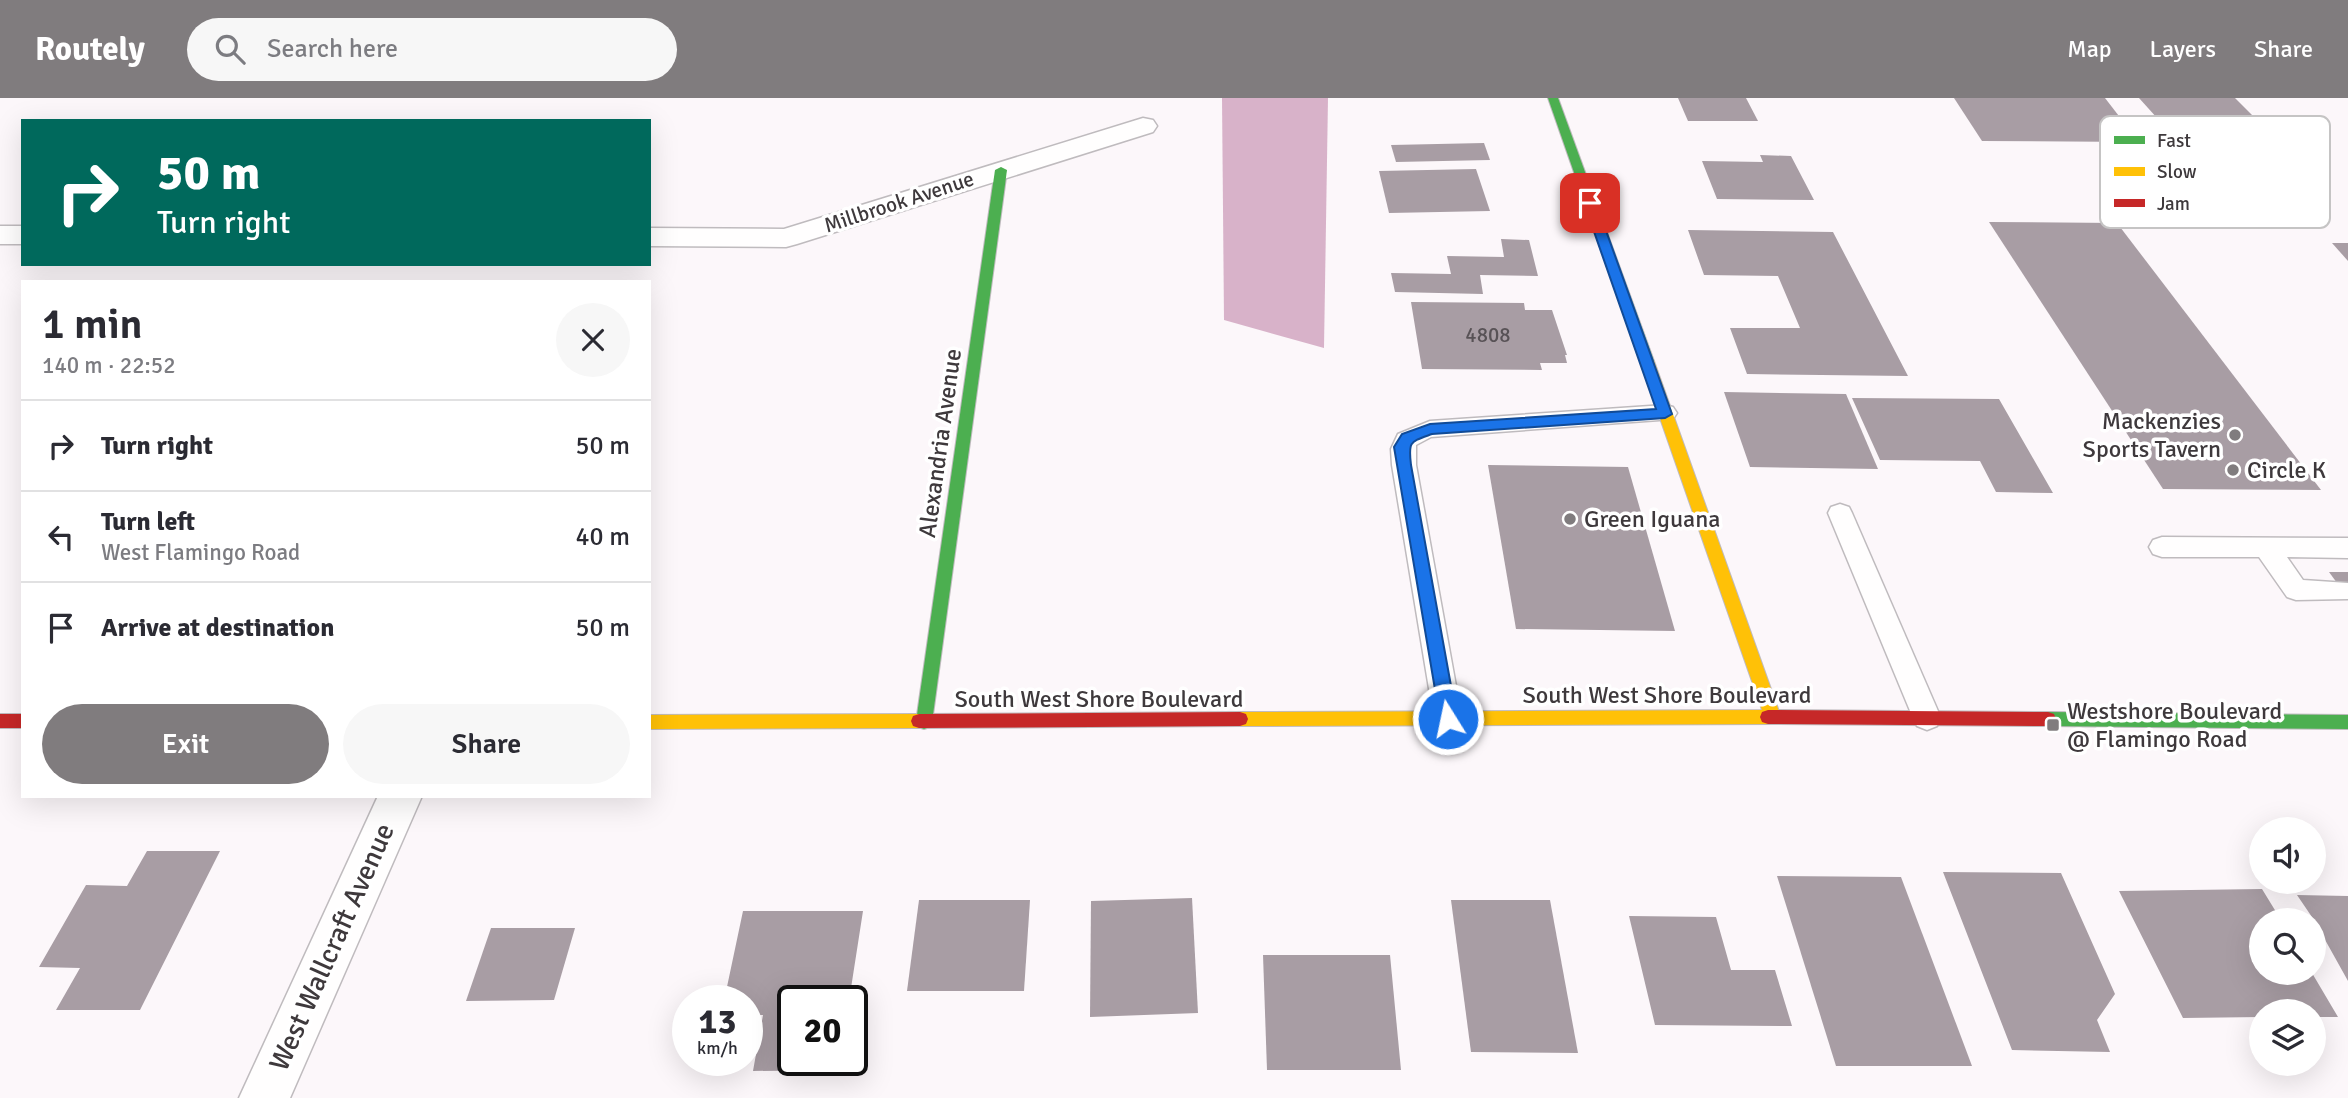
<!DOCTYPE html>
<meta charset="utf-8">
<style>
body{margin:0;font-family:Signika,sans-serif;background:#f7f7f7;color:#2b2b33;height:100vh;display:flex;flex-direction:column;font-size:26px;white-space:nowrap}
*{box-sizing:border-box;margin:0}
p{font-size:23px;color:#7c7c81}
.icon{flex:none;width:38px;height:38px;fill:none;stroke:currentColor;stroke-width:2;stroke-linecap:round;stroke-linejoin:round}
.map{position:relative;flex:1;overflow:hidden}
.details{position:absolute;left:21px;top:182px;width:630px;height:518px;display:flex;flex-direction:column;background:#fff;border-radius:0px;box-shadow:0 7px 28px #0002}
.details>*{flex:none}
.banner{position:absolute;left:21px;top:21px;width:630px;height:147px;border-radius:0px;box-shadow:0 7px 28px #0002;background:#00695c;color:#fff;overflow:hidden}
.controls{position:absolute;left:2249px;top:719px;display:grid;gap:14px}
.controls a{display:grid;place-items:center;width:77px;height:77px;border-radius:50%;background:#fff;box-shadow:0 7px 28px #0002;font-size:35px}
.speed{position:absolute;left:672px;top:887px;display:flex;gap:14px;font-size:35px;font-weight:700;text-align:center}
.speed>*{display:grid;place-content:center;width:91px;height:91px;border-radius:50%;background:#fff;box-shadow:0 7px 28px #0002;line-height:1}
.speed small{font-size:18px;font-weight:400}
.speed .limit{border:4px solid #111;border-radius:10px;background:#fff;color:#111}
.pin{position:absolute;display:grid;place-items:center;width:60px;height:60px;color:#fff;margin:-30px;border-radius:14px;box-shadow:0 4px 10px #0006}
.me{position:absolute;width:77px;margin:-38px;rotate:350deg;stroke-linejoin:round;filter:drop-shadow(0 0 5px #0008)}
.turn{display:flex;align-items:center;gap:24px;height:147px;padding:0 21px;font-size:32px}
.turn .icon{width:91px;height:91px;stroke-width:2.5}
.turn b{display:block;font-size:49px;line-height:60px}
.round{display:grid;place-items:center;flex:none;width:74px;height:74px;border-radius:37px;background:#f7f7f7}
.overview{display:flex;align-items:center;justify-content:space-between;height:119px;padding:0 21px}
h1{font-size:42px;font-weight:600;line-height:52px}
.action{display:flex;gap:14px;margin-top:auto;padding:14px 21px}
.action a{flex:1;height:80px;border-radius:42px;background:#807c7e;color:#fff;font-size:28px;font-weight:600;line-height:80px;text-align:center}
.action a+a{background:#f7f7f7;color:#2b2b33}
ul{padding:0;list-style:none}
li{display:flex;align-items:center;gap:21px;height:91px;padding:0 21px;border-top:2px solid #e1e1e2}
li div{flex:1}
li b{display:block;font-size:26px}
li em{font-style:normal}
header{display:flex;align-items:center;gap:42px;box-sizing:border-box;height:98px;padding:0 35px;background:#807c7e;color:#fff}
header strong{font-size:33px}
nav{display:flex;gap:38px;margin-inline-start:auto;font-size:24px}
.search{width:490px;height:63px;background:#f7f7f7;display:flex;align-items:center;gap:18px;box-sizing:border-box;padding:0 24px;border-radius:38px;color:#7c7c81;font-size:26px}
.map>svg:first-child{display:block}
.water{fill:#d8b2c9}
.building{fill:#a89da4}
.lines{fill:none;stroke-linecap:round;stroke-linejoin:round}
.lane-casing{stroke:#bfbbbe;stroke-width:3}
.street-casing{stroke:#bfbbbe;stroke-width:3}
.fast-casing{stroke:#bfbbbe;stroke-width:2}
.slow-casing{stroke:#bfbbbe;stroke-width:2}
.jam-casing{stroke:#bfbbbe;stroke-width:2}
.lane{fill:#fffefe;fill-rule:evenodd}
.street{fill:#fffefe;fill-rule:evenodd}
.fast{fill:#4caf50;fill-rule:evenodd}
.slow{fill:#ffc107;fill-rule:evenodd}
.jam{fill:#c62828;fill-rule:evenodd}
.route{fill:#1a73e8;stroke:#114b97;stroke-width:2}
.poi-dot{fill:#807c7e;stroke:#fff;stroke-width:2.5}
.labels{text-anchor:middle;dominant-baseline:central;stroke-width:7;stroke-linejoin:round;paint-order:stroke}
.far-street-label{font-size:21px;fill:#3e393c;stroke:#fff}
.number-label{font-size:21px;fill:#585256}
.poi-label{font-size:24px;fill:#3e393c;stroke:#fff;text-anchor:start}
.street-label{font-size:24px;fill:#3e393c;stroke:#fff}
.near-street-label{font-size:28px;fill:#3e393c;stroke:#fff}
.key{fill:#fff;stroke:#c5c4c4;stroke-width:2}
.key-label{font-size:19px;fill:#3e393c}
</style>
<header>
<strong>Routely</strong>
<div class="search"><svg class="icon" aria-label="search" viewBox="0 0 24 24"><circle cx="10" cy="10" r="6"/><path d="M15 15l6 6"/></svg>Search here</div>
<nav><a>Map</a><a>Layers</a><a>Share</a></nav>
</header>
<div class="map">
<svg width="2348" height="1000" viewBox="0 0 2348 1000">
<rect width="100%" height="100%" fill="#fcf7fa"/>
<!-- water -->
<polygon class="water" points="1222,0 1328,0 1324,250 1224,222"/>
<!-- building -->
<g class="building">
<polygon points="1678,0 1746,0 1758,23 1688,23"/>
<polygon points="1954,0 2105,0 2139,44 1982,43"/>
<polygon points="2139,0 2235,0 2275,40 2176,41"/>
<polygon points="1484,45 1490,62 1396,64 1391,47"/>
<polygon points="1760,57 1791,58 1814,102 1717,101 1702,63 1763,64"/>
<polygon points="1476,71 1490,113 1389,115 1379,73"/>
<polygon points="1989,124 2117,125 2321,392 2163,391"/>
<polygon points="1688,132 1833,134 1908,278 1747,276 1730,230 1800,230 1778,178 1704,177"/>
<polygon points="1501,141 1529,142 1538,178 1480,177 1483,196 1395,194 1391,175 1451,176 1447,158 1504,159"/>
<polygon points="2332,145 2348,145 2348,163"/>
<polygon points="1411,204 1524,205 1525,212 1552,212 1567,257 1565,257 1567,265 1540,265 1542,272 1422,271"/>
<polygon points="1724,294 1846,296 1878,371 1750,369"/>
<polygon points="1852,300 1999,301 2053,395 1996,394 1980,363 1880,362"/>
<polygon points="1488,367 1628,369 1675,533 1516,531"/>
<polygon points="2329,474 2348,474 2348,500"/>
<polygon points="147,753 220,753 140,912 56,912 80,870 39,869 86,787 127,788"/>
<polygon points="1943,774 2061,775 2115,896 2097,922 2110,954 2012,952"/>
<polygon points="1777,778 1901,779 1972,968 1836,968"/>
<polygon points="2262,791 2281,822 2261,822 2261,875 2312,875 2338,919 2314,919 2314,914 2261,914 2261,919 2183,920 2119,793"/>
<polygon points="2297,797 2348,798 2348,883 2314,822"/>
<polygon points="1192,800 1198,915 1090,919 1091,803"/>
<polygon points="919,802 1030,802 1024,893 907,893"/>
<polygon points="1451,802 1550,802 1578,955 1471,954"/>
<polygon points="743,813 863,813 849,903 793,903 793,962 840,962 839,972 753,973 763,917 747,917 747,903 724,903"/>
<polygon points="1629,818 1716,819 1731,872 1775,872 1792,928 1655,927"/>
<polygon points="491,830 575,830 554,902 466,903"/>
<polygon points="1263,857 1390,857 1401,972 1267,972"/>
</g>
<g class="lines">
<defs>
<g id="lane">
<polygon points="1665,307 1673,309 1677,315 1673,321 1431,339 1416,347 1416,367 1462,621 1458,629 1448,633 1438,629 1434,621 1392,367 1391,351 1398,336 1430,323"/>
<polygon points="1840,406 1849,409 1852,415 1941,620 1937,628 1927,632 1917,628 1913,620 1828,415 1831,409"/>
<polygon points="2162,439 2348,440 2348,460 2287,459 2303,482 2348,485 2348,501 2296,502 2287,499 2259,459 2162,459 2153,456 2149,449 2153,442"/>
</g>
<g id="street">
<polygon points="1143,20 1153,22 1157,28 1153,34 797,146 786,149 649,148 649,130 784,131"/>
<rect x="0" y="128" width="23" height="18"/>
<polygon points="378,698 422,698 290,1000 239,1000"/>
</g>
<g id="fast">
<polygon points="1548,0 1558,0 1654,263 1652,266 1642,266 1640,263"/>
<polygon points="1001,69 1007,72 932,624 930,629 924,631 918,629 916,624 995,72"/>
<polygon points="2048,614 2348,617 2348,631 2048,628 2042,626 2040,621 2042,616"/>
</g>
<g id="slow">
<polygon points="1647,259 1654,263 1781,619 1779,624 1773,626 1240,628 1234,626 1232,621 1234,616 1240,614 1762,612 1640,263"/>
<polygon points="919,616 925,618 927,623 925,628 919,630 649,631 649,617"/>
</g>
<g id="jam">
<polygon points="1768,612 2048,614 2054,616 2056,621 2054,626 2048,628 1768,626 1762,624 1760,619 1762,614"/>
<polygon points="1240,614 1246,616 1248,621 1246,626 1240,628 919,630 913,628 911,623 913,618 919,616"/>
<rect x="0" y="616" width="23" height="14"/>
</g>
</defs>
<!-- lane casing -->
<use href="#lane" class="lane-casing"/>
<!-- street casing -->
<use href="#street" class="street-casing"/>
<!-- fast casing -->
<use href="#fast" class="fast-casing"/>
<!-- slow casing -->
<use href="#slow" class="slow-casing"/>
<!-- jam casing -->
<use href="#jam" class="jam-casing"/>
<!-- lane -->
<use href="#lane" class="lane"/>
<!-- street -->
<use href="#street" class="street"/>
<!-- fast -->
<use href="#fast" class="fast"/>
<!-- slow -->
<use href="#slow" class="slow"/>
<!-- jam -->
<use href="#jam" class="jam"/>
</g>
<!-- route -->
<path class="route" d="M 1590,102 L 1596,105 L 1672,316 L 1665,320 L 1432,336 C 1410,344 1408,343 1411,367 L 1457,621 L 1455,626 L 1442,626 L 1440,621 L 1394,349 L 1402,336 L 1430,326 L 1656,311 L 1584,105 Z"/>
<!-- markers -->
<g class="poi-dot">
<circle cx="2235" cy="337" r="7"/>
<circle cx="2233" cy="372" r="7"/>
<circle cx="1570" cy="421" r="7"/>
<rect x="2046" y="620" width="14" height="14" rx="3.5"/>
</g>
<g class="labels">
<!-- far-street labels -->
<g class="far-street-label">
<text transform="translate(899 104) rotate(-18)">Millbrook Avenue</text>
</g>
<!-- number labels -->
<g class="number-label">
<text x="1488" y="237">4808</text>
</g>
<!-- poi labels -->
<g class="poi-label">
<text x="2221" y="323" text-anchor="end">Mackenzies<tspan x="2221" dy="28">Sports Tavern</tspan></text>
<text x="2247" y="372">Circle K</text>
<text x="1584" y="421">Green Iguana</text>
<text x="2067" y="613">Westshore Boulevard<tspan x="2067" dy="28">@ Flamingo Road</tspan></text>
</g>
<!-- street labels -->
<g class="street-label">
<text transform="translate(940 345) rotate(-82)">Alexandria Avenue</text>
<text x="1667" y="597">South West Shore Boulevard</text>
<text x="1099" y="601">South West Shore Boulevard</text>
</g>
<!-- near-street labels -->
<g class="near-street-label">
<text transform="translate(332 849) rotate(-66)">West Wallcraft Avenue</text>
</g>
</g>
<!-- legend -->
<rect x="2100" y="18" width="230" height="112" rx="10" class="key"/>
<rect x="2114" y="38" width="31" height="8" fill="#4caf50"/>
<rect x="2114" y="69" width="31" height="9" fill="#ffc107"/>
<rect x="2114" y="101" width="31" height="8" fill="#c62828"/>
<g class="key-label">
<text x="2157" y="49">Fast</text>
<text x="2157" y="80">Slow</text>
<text x="2157" y="112">Jam</text>
</g>
</svg>
<div class="controls">
<a><svg class="icon" aria-label="sound" viewBox="0 0 24 24"><path d="M4 9h4l5-4v14l-5-4H4zM17 9q2 3 0 6"/></svg></a>
<a><svg class="icon" aria-label="search" viewBox="0 0 24 24"><circle cx="10" cy="10" r="6"/><path d="M15 15l6 6"/></svg></a>
<a><svg class="icon" aria-label="layers" viewBox="0 0 24 24"><path d="M12 4l9 5-9 5-9-5zM3 14l9 5 9-5"/></svg></a>
</div>
<div class="speed"><div>13<small>km/h</small></div><div class="limit">20</div></div>
<div class="pin" style="left:1590px;top:105px;background:#d93025"><svg class="icon" aria-label="arrive" viewBox="0 0 24 24"><path d="M6 21V4h12l-3 4 3 4H6"/></svg></div>
<svg class="me" style="left:1448px;top:621px" viewBox="-20 -20 40 40"><circle r="17" fill="#1a73e8" stroke="#fff" stroke-width="3"/><path d="M0-11L8 9 0 5-8 9z" fill="#fff"/></svg>
<div class="banner">
<div class="turn"><svg class="icon" aria-label="right" viewBox="0 0 24 24"><path d="M7 20v-9h11M14 6l5 5-5 5"/></svg><div><b>50 m</b>Turn right</div></div>
</div>
<section class="details">
<div class="overview"><div><h1>1 min</h1><p>140 m · 22:52</p></div><a class="round"><svg class="icon" aria-label="close" viewBox="0 0 24 24"><path d="M6 6l12 12M18 6L6 18"/></svg></a></div>
<ul>
<li><svg class="icon" aria-label="right" viewBox="0 0 24 24"><path d="M7 20v-9h11M14 6l5 5-5 5"/></svg><div><b>Turn right</b></div><em>50 m</em></li>
<li><svg class="icon" aria-label="left" viewBox="0 0 24 24"><path d="M17 20v-9H6M10 6l-5 5 5 5"/></svg><div><b>Turn left</b><p>West Flamingo Road</p></div><em>40 m</em></li>
<li><svg class="icon" aria-label="arrive" viewBox="0 0 24 24"><path d="M6 21V4h12l-3 4 3 4H6"/></svg><div><b>Arrive at destination</b></div><em>50 m</em></li>
</ul>
<div class="action"><a>Exit</a><a>Share</a></div>
</section>
</div>
